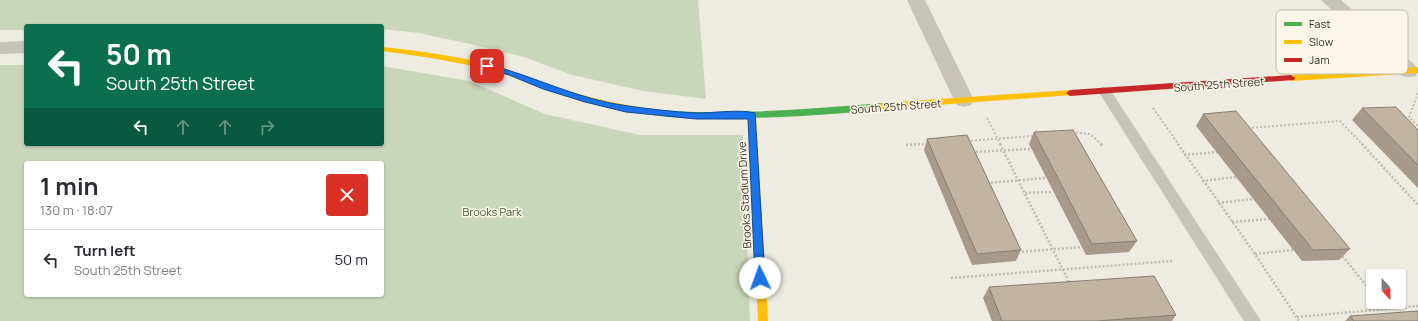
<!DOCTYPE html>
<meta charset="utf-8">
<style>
body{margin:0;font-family:Manrope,sans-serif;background:#f2f2f3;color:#2b2b33;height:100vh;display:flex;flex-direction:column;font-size:15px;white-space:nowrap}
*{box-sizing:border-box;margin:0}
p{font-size:13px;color:#7c7c81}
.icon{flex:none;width:22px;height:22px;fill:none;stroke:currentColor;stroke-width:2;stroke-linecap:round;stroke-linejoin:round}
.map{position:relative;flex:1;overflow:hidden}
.drawer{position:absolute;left:24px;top:161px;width:360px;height:136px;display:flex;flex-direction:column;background:#fff;border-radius:4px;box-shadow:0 1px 3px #0004}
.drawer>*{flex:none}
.banner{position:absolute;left:24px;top:24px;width:360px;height:122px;border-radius:4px;box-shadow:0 1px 3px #0004;background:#0b6e4f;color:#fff;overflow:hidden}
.needle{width:26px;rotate:158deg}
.buttons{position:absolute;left:1366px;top:269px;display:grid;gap:8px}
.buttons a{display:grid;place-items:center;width:40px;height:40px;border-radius:4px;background:#fff;box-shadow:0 1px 3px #0004;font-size:20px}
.pin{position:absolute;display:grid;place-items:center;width:34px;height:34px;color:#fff;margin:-17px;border-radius:8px;box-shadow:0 2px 6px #0006}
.me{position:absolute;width:44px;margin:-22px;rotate:357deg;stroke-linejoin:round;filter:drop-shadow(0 0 3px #0008)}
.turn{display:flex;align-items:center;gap:14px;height:84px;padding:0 16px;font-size:18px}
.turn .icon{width:52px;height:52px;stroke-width:2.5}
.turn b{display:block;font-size:28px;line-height:34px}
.lanes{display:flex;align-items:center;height:38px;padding:0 16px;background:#0003;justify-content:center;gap:20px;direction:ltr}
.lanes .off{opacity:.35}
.round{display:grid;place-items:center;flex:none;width:42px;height:42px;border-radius:4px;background:#f2f2f3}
.headline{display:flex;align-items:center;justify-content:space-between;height:68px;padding:0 16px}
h1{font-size:24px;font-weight:700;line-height:30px}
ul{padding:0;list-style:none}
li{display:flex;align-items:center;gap:12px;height:60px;padding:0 16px;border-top:1px solid #e1e1e2}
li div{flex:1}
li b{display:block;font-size:15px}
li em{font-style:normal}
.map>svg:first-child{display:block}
.green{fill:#cad6b9;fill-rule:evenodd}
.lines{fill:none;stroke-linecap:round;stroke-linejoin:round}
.path-far1{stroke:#c0bcb2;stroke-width:2;stroke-dasharray:2 2;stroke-linecap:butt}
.path{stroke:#c0bcb2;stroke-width:2.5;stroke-dasharray:2 2;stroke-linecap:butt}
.lane{fill:#c7c3ba;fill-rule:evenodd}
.street{fill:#c7c3ba;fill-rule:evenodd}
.fast{fill:#4caf50;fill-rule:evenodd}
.slow{fill:#ffc107;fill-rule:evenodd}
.jam{fill:#c62828;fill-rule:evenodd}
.wall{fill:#a89a8a}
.building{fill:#c3b3a1;stroke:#887d71}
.route{fill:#1a73e8;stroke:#114b97}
.labels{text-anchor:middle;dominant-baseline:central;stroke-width:3;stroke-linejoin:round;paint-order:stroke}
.street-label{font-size:11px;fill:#393127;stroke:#fbf7e8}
.park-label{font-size:11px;fill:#3c5929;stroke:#fbf7e8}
.key{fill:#fbf7e8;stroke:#c1bcae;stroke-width:1}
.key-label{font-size:11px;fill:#393127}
</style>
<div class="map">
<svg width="1418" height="321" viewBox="0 0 1418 321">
<rect width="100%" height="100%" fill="#eeebe1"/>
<!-- green -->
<g class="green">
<polygon points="0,0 698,0 706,99 643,91 569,74 524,57 470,44 419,33 382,29 382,26 26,26 26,30 0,30"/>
<path d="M 0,65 L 26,65 L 26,144 L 382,144 L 382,66 L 469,81 L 545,114 L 640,135 L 743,135 L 750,321 L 0,321 ZM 26,163 L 382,163 L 382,295 L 26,295 Z"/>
</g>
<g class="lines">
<!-- path-far1 -->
<g class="path-far1">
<polyline points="1418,93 1409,117 1418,126"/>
<polyline points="1153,108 1179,145"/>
<polyline points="987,118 1001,145"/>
<polyline points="1248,128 1340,121 1363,145"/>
<polyline points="1072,132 1090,134 1102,145"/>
<polyline points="967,141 1033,136"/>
<polyline points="906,145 928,144"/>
</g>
<!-- path -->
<g class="path">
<polyline points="1000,144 1070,284"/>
<polyline points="1101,144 1103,147"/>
<polyline points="1178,144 1255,254 1299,321"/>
<polyline points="1362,144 1418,205"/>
<polyline points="906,145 921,144"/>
<polyline points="972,152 1031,149"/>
<polyline points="1184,155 1217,152"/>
<polyline points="1202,181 1237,177"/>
<polyline points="987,183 1046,178"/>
<polyline points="1025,193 1053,192"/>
<polyline points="1218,203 1253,199"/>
<polyline points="1232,222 1269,219"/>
<polyline points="1018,252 1082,247"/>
<polyline points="1340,253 1373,294"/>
<polyline points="1255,254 1293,250"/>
<polyline points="951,278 1172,261"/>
<polyline points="1380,302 1385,309"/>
<polyline points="1297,317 1418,306"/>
</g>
<!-- lane -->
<polygon class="lane" points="1104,87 1109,88 1261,321 1244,321 1098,91 1099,88"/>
<!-- street -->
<g class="street">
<polygon points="907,0 925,0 974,100 971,105 964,107 957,105 954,100"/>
<polygon points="1321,0 1341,0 1416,66 1418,70 1416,76 1409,77 1402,76"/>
<polygon points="26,41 26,53 0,54 0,42"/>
</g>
<!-- fast -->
<path class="fast" d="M 882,103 L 885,104 L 886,106 L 885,108 C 861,115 663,125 653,113 L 657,110 C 732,116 807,109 882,103 Z"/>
<!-- slow -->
<g class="slow">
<path d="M 382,47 C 421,51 461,56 499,67 C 520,73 541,82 562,89 C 593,99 625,105 657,110 L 661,113 L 657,116 L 589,102 L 540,87 L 508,75 L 479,67 L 431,58 L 382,51 Z"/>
<polygon points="1418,67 1418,73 1291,81 1287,78 1291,75"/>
<polygon points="1070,90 1074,93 1073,95 882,109 878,106 882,103"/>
<polygon points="752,113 756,116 768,321 758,321 748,116"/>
</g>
<!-- jam -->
<polygon class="jam" points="1291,75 1295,78 1294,80 1070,96 1066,93 1070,90"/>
</g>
<!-- wall -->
<g class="wall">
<polygon points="1362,108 1418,130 1418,188 1352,120"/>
<polygon points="1203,114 1350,249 1339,260 1302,261 1196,126"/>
<polygon points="1034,132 1137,241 1129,252 1086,255 1029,144"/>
<polygon points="927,139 1021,250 1016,261 972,265 924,150"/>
<polygon points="989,287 1176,315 1172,321 992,321 983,298"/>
<polygon points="1350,316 1418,321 1345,321"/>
</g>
<!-- building -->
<g class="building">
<polygon points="1396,107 1418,130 1418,165 1362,108"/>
<polygon points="1236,111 1350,249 1313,250 1203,114"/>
<polygon points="1073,130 1137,241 1092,244 1034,132"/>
<polygon points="967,135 1021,250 977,254 927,139"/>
<polygon points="1154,276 1176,315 1097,321 1002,321 989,287"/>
<polygon points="1418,311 1418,321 1354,321 1350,316"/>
</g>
<!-- route -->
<path class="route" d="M 487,64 C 534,76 579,100 628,106 C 650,109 674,112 697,113 C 714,113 741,109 755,113 L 765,278 L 764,281 L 760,283 L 757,281 L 755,278 L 748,119 L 696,119 L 626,112 L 585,102 L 543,89 L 509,75 L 485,68 L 483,66 Z"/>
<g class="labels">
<!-- street labels -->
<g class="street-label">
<text transform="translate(1219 84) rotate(-4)">South 25th Street</text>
<text transform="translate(896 106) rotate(-4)">South 25th Street</text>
<text transform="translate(744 195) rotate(-93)">Brooks Stadium Drive</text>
</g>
<!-- park labels -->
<g class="park-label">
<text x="492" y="211">Brooks Park</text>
</g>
</g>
<!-- legend -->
<rect x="1276" y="10" width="132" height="64" rx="6" class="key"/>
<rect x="1284" y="22" width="18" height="4" fill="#4caf50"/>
<rect x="1284" y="40" width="18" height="4" fill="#ffc107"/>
<rect x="1284" y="58" width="18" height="4" fill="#c62828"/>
<g class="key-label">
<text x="1309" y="28">Fast</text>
<text x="1309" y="46">Slow</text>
<text x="1309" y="64">Jam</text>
</g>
</svg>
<div class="buttons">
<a><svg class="needle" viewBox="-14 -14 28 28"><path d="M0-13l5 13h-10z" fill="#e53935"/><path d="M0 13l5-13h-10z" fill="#7c7c81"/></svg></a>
</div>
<div class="pin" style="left:487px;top:66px;background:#d93025"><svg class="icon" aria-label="arrive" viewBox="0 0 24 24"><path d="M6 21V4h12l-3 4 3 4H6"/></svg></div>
<svg class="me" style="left:760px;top:278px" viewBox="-20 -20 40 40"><circle r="19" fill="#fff"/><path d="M0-13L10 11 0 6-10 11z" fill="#1a73e8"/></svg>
<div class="banner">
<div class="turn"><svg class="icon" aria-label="left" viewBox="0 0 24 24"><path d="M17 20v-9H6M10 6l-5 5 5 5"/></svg><div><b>50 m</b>South 25th Street</div></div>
<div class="lanes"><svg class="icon" aria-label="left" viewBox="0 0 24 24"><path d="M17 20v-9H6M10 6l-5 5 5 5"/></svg><svg class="icon off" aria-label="ahead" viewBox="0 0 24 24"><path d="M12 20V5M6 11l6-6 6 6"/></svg><svg class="icon off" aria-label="ahead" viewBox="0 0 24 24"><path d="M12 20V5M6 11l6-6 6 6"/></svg><svg class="icon off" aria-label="right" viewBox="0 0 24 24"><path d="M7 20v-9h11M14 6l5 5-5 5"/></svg></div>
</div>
<section class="drawer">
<div class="headline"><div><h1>1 min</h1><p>130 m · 18:07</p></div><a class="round" style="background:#d93025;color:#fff"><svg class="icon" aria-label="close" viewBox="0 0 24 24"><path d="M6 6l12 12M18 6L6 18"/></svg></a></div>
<ul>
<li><svg class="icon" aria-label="left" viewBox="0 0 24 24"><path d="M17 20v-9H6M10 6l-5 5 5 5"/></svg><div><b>Turn left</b><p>South 25th Street</p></div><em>50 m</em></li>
</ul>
</section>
</div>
